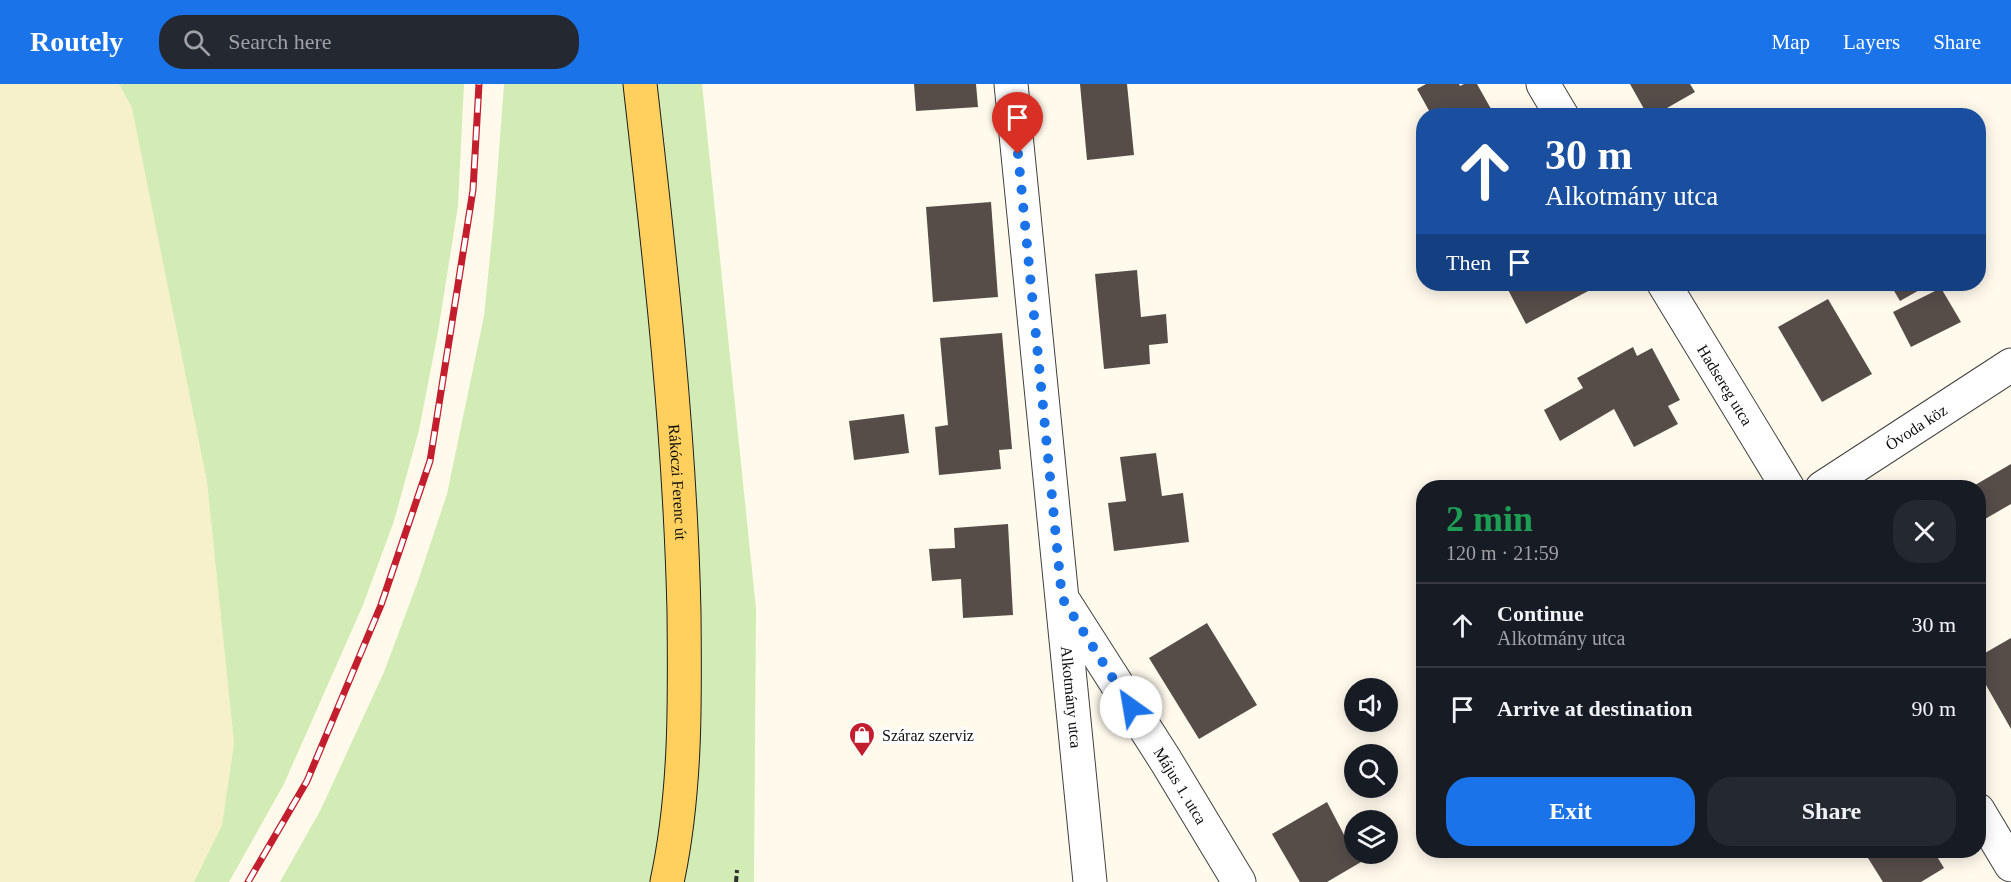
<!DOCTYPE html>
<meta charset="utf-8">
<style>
body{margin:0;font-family:Georgia,serif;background:#242831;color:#f1f3f6;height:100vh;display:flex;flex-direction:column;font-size:22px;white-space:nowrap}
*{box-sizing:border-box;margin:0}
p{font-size:20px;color:#9ea1a6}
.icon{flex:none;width:33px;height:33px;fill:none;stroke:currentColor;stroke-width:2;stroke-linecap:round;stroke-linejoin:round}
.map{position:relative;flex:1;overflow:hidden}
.side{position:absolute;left:1416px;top:396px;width:570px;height:378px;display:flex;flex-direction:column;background:#171b24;border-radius:24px;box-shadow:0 3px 15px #0003}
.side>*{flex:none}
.guide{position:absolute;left:1416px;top:24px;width:570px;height:183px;border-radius:24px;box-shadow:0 3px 15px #0003;background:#1a4fa0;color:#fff;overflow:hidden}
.tools{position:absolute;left:1344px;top:594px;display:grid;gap:12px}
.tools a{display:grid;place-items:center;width:54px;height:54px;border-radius:50%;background:#171b24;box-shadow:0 3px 15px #0003;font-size:30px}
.pin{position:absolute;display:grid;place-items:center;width:51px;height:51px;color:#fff;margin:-62px -26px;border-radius:50% 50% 50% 0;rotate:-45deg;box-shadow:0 0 6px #0007}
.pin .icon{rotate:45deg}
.me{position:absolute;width:66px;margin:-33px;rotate:328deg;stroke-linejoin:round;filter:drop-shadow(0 0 4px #0008)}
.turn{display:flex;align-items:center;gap:21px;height:126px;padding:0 30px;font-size:27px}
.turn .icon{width:78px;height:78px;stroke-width:2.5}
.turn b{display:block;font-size:42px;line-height:51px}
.then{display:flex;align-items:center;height:57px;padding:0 30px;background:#0003;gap:12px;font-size:22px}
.round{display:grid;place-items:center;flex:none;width:63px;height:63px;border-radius:24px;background:#242831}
.summary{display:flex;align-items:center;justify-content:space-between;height:102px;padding:0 30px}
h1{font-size:36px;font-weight:700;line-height:45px;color:#1e9e55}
.button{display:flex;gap:12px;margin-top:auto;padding:12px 30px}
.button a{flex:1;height:69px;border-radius:24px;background:#1a73e8;color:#fff;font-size:24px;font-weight:700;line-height:69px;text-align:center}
.button a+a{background:#242831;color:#f1f3f6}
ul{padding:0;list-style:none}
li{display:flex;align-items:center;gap:18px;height:84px;padding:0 30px;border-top:2px solid #363941}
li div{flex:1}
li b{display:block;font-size:22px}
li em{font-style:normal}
header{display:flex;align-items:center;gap:36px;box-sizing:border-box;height:84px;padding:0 30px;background:#1a73e8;color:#fff}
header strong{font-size:28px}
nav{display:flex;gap:33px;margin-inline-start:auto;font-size:21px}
.search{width:420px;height:54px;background:#242831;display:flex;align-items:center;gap:15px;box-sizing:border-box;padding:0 21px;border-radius:24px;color:#9ea1a6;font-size:22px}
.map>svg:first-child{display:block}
.farmland{fill:#f6f0cb}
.green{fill:#d3ebb4}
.building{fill:#564d49}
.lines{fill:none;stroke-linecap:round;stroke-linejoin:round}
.minor-casing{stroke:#404040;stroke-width:35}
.major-casing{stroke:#1e1e1e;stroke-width:35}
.path{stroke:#2f2f2f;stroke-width:4;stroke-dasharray:6 3;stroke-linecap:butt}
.minor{stroke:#fff;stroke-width:33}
.major{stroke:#ffd05d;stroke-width:33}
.rail-casing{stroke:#c31e2e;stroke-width:7}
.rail{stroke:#fff;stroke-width:4.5;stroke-dasharray:14;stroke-linecap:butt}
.route{stroke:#1a73e8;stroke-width:10;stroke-dasharray:0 18}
.labels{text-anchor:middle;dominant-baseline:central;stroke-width:6;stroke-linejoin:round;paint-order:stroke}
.street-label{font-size:16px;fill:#0d0d0d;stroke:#fff}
.poi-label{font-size:16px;fill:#0d0d0d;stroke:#fff;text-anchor:start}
</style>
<header>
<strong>Routely</strong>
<div class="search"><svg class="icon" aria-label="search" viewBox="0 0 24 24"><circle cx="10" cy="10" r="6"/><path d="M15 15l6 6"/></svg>Search here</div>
<nav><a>Map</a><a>Layers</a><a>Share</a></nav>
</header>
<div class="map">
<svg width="2011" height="798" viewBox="0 0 2011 798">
<rect width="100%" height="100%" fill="#fffaec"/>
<!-- farmland -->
<polygon class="farmland" points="0,0 119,0 132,23 207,398 234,659 222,741 194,798 0,798"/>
<!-- green -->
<g class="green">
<polygon points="119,0 464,0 458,122 438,248 419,346 394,437 363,521 284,700 229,798 194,798 222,741 234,659 207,398 132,24"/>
<polygon points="504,0 702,0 756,525 754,798 280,798 321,725 384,588 418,497 447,410 484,232 494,133"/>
</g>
<!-- building -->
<g class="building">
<polygon points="914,0 976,0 978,23 916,27"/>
<polygon points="1080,0 1127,0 1134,71 1087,76"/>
<polygon points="1426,0 1459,0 1460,2 1464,0 1477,0 1495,32 1432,32 1417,5"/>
<polygon points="1630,0 1690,0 1695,8 1653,32 1648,32"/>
<polygon points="991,118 998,213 933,218 926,123"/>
<polygon points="1137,186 1141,233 1166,230 1168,259 1149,261 1150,280 1104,285 1095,190"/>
<polygon points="1499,200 1589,200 1592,205 1526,240 1505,200 1500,202"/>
<polygon points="1890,200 1930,200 1900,217"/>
<polygon points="1941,204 1961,238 1911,263 1893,228"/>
<polygon points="1828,215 1872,290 1822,318 1778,243"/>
<polygon points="1002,249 1012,365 999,366 1001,385 939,391 935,343 948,341 940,254"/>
<polygon points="1633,263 1637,272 1652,264 1680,316 1668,322 1678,340 1634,363 1614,325 1560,357 1544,326 1583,304 1577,294"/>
<polygon points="904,330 909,369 854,376 849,337"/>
<polygon points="1156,369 1162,412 1183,409 1189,458 1114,467 1108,419 1126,417 1120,373"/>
<polygon points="2011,380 2011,420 1978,439 1978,404 1970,404"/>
<polygon points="1008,440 1013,531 963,534 961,495 932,497 929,465 955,464 954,444"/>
<polygon points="1978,477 1984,487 1978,490"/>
<polygon points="1207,539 1257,621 1199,655 1149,574"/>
<polygon points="2011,554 2011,645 1978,587 1978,573"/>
<polygon points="1327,718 1354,770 1361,778 1327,798 1300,798 1272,750"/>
<polygon points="1863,766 1933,766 1944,784 1921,798 1883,798"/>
</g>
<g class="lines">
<defs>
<g id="minor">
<path id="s1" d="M 1011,0 L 1090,798"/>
<polyline points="1543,0 1562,32"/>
<path id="s2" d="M 1664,200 L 1788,404"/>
<path id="s3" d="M 1822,404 L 2011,281"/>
<path id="s4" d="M 1065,519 L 1166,677 L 1239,798"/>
<polyline points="1978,726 2011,781"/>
</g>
<g id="major">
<path id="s5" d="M 640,0 C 660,175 680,351 684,528 C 685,618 686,709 667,798"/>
</g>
</defs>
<!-- minor casing -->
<use href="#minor" class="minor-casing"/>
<!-- major casing -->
<use href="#major" class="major-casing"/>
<!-- path -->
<polyline class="path" points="736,798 737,786"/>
<!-- minor -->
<use href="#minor" class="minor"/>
<!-- major -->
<use href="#major" class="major"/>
<defs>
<polyline id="rail" points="248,798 307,697 381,521 430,377 473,106 479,0"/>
</defs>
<!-- rail casing -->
<use href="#rail" class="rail-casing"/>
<!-- rail -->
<use href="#rail" class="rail"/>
</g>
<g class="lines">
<!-- route -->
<polyline class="route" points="1018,70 1062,514 1131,623"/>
</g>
<!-- icons -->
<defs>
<symbol id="shop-pin" viewBox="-11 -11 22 30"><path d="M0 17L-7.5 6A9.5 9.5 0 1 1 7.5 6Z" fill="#c31e2e" stroke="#fff"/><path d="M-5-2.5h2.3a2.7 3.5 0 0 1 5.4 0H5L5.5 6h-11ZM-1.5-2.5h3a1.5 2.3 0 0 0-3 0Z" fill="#fff"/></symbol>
</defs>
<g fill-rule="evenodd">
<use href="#shop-pin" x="847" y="636" width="30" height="40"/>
</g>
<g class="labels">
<!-- street labels -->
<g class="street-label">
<text stroke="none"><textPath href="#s2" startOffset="118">Hadsereg utca</textPath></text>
<text stroke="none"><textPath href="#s3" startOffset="112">Óvoda köz</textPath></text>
<text stroke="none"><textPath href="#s5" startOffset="400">Rákóczi Ferenc út</textPath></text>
<text stroke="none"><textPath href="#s1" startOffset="616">Alkotmány utca</textPath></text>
<text stroke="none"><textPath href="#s4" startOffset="216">Május 1. utca</textPath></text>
</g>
<!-- poi labels -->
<g class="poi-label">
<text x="882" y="651">Száraz szerviz</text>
</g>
</g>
</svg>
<div class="tools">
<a><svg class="icon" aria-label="sound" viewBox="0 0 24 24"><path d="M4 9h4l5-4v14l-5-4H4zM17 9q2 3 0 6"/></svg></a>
<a><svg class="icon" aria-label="search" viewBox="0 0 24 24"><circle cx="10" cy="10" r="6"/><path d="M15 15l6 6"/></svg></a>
<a><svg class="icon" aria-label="layers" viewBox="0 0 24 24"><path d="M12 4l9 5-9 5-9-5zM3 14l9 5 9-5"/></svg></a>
</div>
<div class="pin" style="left:1018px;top:70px;background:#d93025"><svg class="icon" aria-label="arrive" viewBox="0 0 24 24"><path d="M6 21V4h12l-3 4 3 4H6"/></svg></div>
<svg class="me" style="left:1131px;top:623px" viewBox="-20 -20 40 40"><circle r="19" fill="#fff"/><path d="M0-13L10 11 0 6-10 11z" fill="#1a73e8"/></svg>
<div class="guide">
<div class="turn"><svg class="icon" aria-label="ahead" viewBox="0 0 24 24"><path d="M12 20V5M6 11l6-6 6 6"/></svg><div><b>30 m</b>Alkotmány utca</div></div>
<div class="then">Then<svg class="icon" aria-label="arrive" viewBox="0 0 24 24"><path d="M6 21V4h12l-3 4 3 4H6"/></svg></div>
</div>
<section class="side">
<div class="summary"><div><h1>2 min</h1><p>120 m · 21:59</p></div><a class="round"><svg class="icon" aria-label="close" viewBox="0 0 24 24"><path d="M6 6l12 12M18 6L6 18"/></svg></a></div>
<ul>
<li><svg class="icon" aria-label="ahead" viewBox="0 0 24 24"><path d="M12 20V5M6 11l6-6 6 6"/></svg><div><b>Continue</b><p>Alkotmány utca</p></div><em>30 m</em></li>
<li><svg class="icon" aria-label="arrive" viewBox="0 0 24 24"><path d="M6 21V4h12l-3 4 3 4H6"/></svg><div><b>Arrive at destination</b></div><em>90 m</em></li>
</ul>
<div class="button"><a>Exit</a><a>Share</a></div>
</section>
</div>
